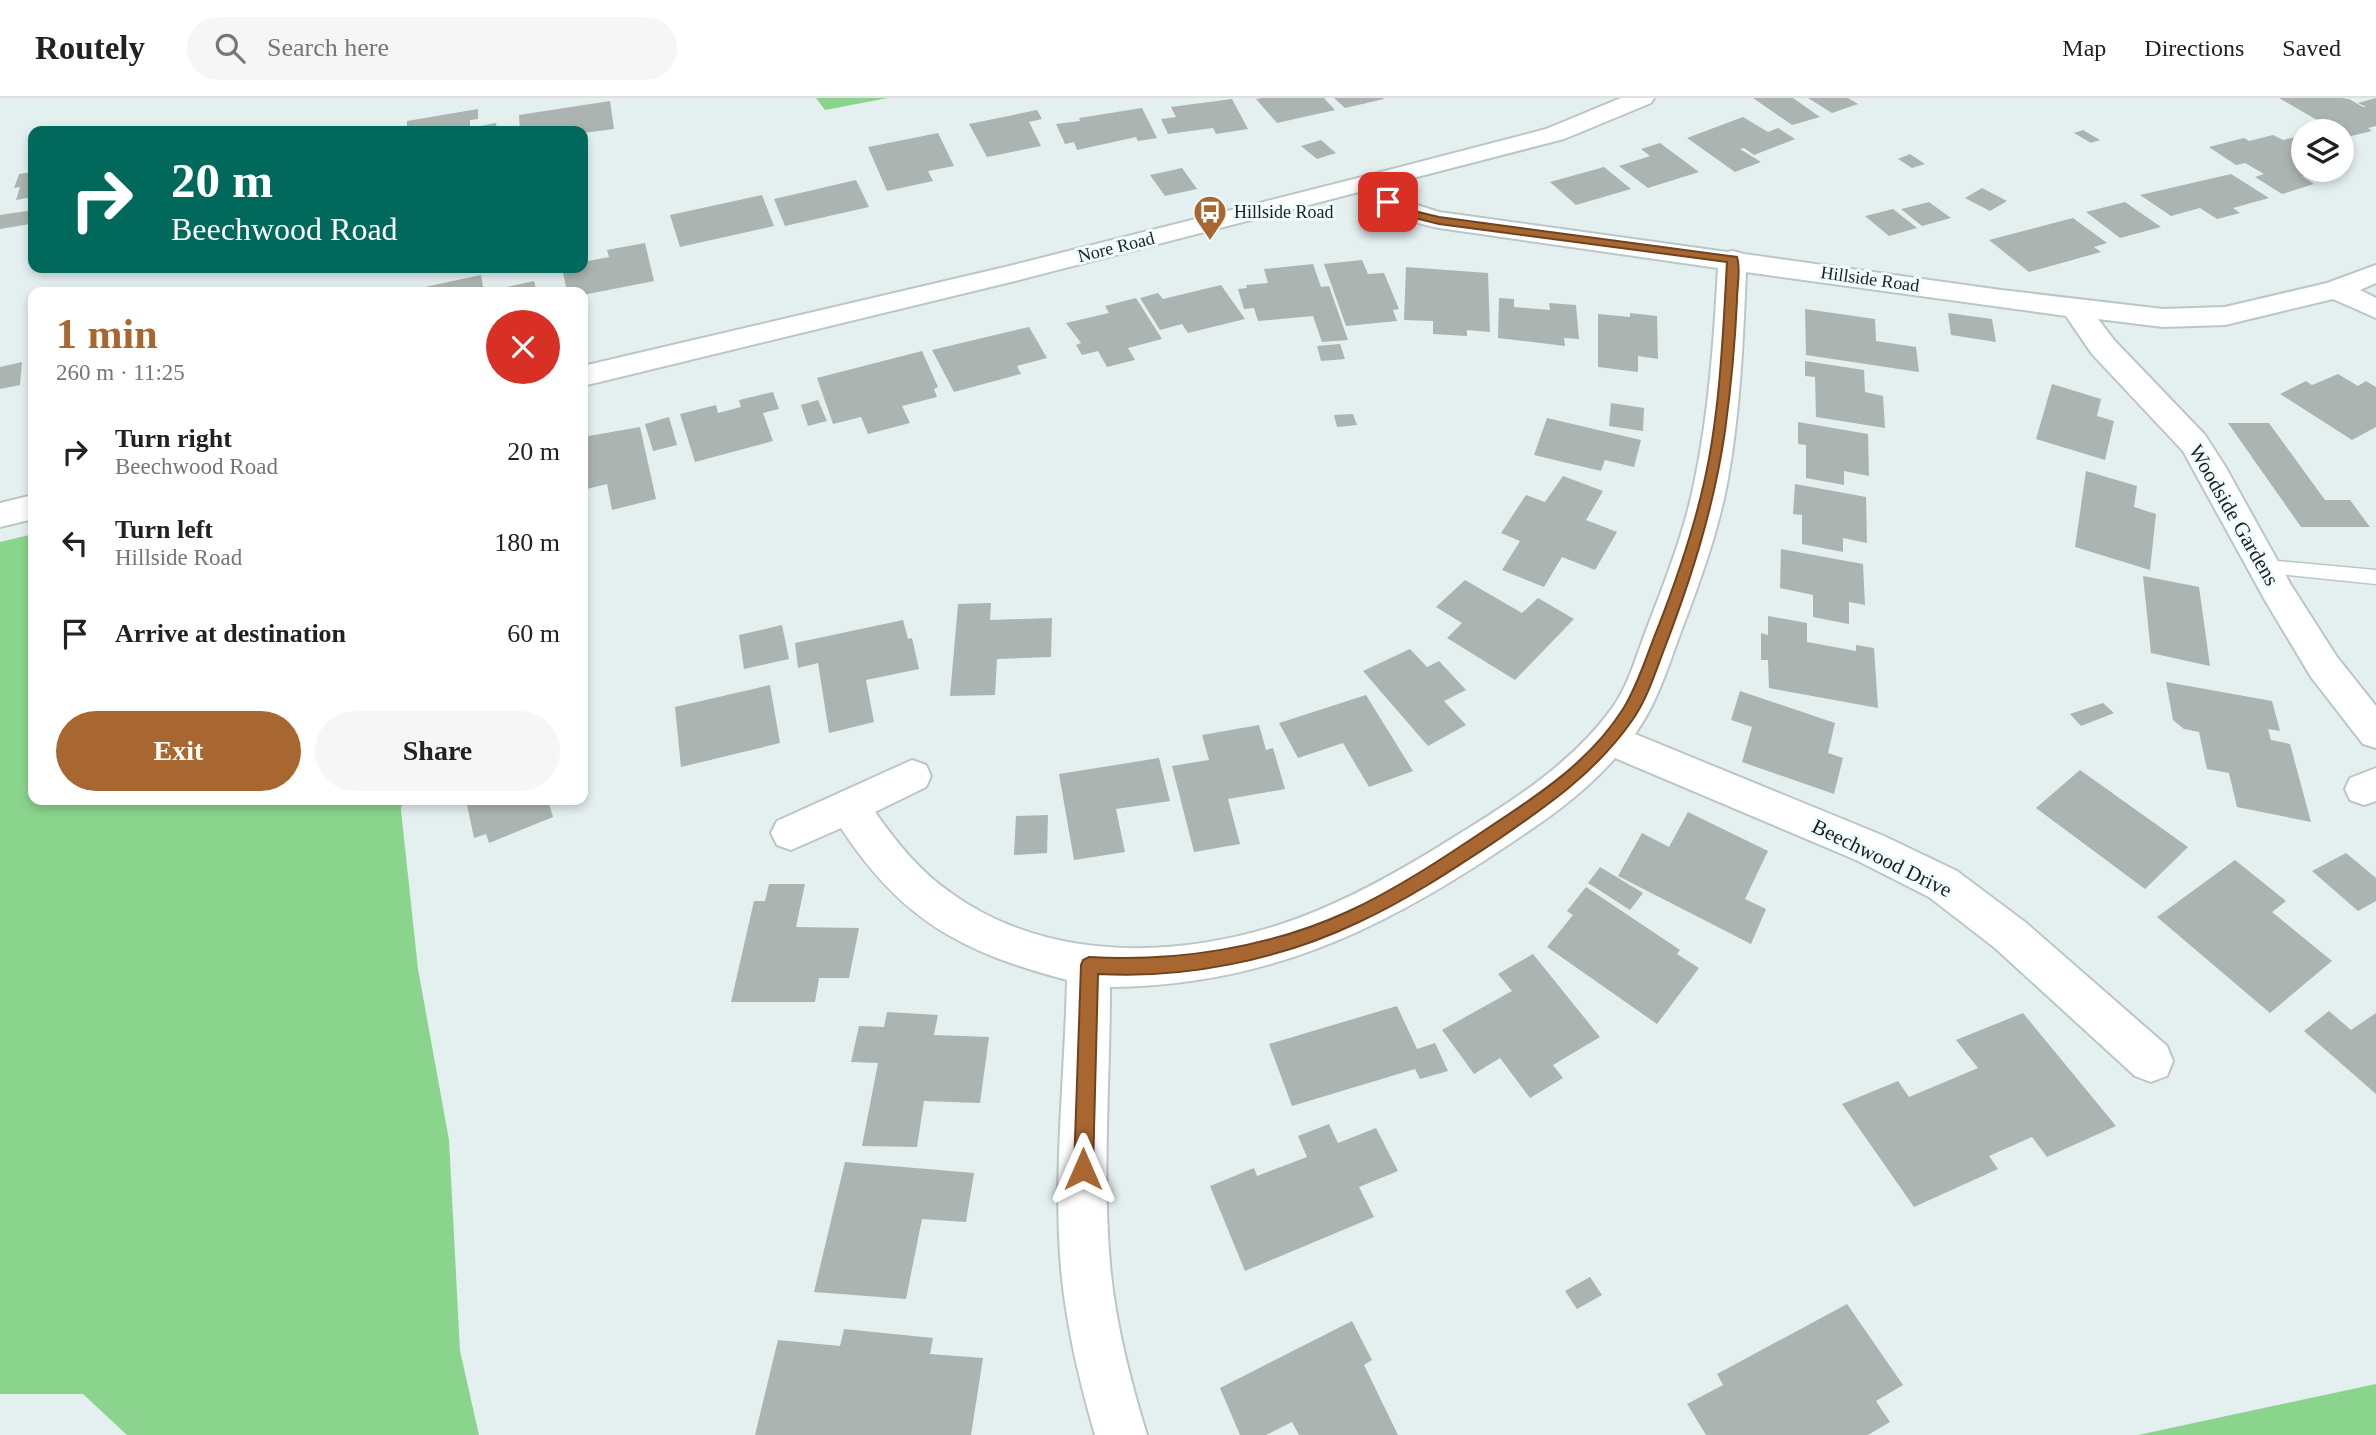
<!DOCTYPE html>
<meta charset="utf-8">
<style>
body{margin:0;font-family:"Times New Roman",serif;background:#f6f6f6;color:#222;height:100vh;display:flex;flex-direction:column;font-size:26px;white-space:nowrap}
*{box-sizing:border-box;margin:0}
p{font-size:23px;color:#767676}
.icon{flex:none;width:38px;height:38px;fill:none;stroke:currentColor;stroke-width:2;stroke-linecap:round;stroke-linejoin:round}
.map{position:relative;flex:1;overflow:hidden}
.drawer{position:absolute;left:28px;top:189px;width:560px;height:518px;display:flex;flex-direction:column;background:#fff;border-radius:14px;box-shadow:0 4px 10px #0003}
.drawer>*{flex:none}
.hud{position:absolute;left:28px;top:28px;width:560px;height:147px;border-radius:14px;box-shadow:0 4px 10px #0003;background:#00695c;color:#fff;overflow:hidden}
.controls{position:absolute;left:2291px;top:21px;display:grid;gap:14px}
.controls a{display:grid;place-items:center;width:63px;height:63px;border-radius:50%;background:#fff;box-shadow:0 4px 10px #0003;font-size:35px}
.pin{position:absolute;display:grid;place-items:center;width:60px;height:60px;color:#fff;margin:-30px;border-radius:14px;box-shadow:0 4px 10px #0006}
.me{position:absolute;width:77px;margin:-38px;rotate:0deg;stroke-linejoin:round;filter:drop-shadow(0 0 5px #0008)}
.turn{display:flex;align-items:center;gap:24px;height:147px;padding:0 28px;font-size:32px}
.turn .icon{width:91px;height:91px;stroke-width:2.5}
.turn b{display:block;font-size:49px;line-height:60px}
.round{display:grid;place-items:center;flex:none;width:74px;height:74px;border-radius:37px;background:#f6f6f6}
.overview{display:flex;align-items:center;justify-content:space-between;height:119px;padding:0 28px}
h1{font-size:42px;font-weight:600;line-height:52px;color:#a86731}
.button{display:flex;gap:14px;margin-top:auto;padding:14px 28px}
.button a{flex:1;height:80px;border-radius:42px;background:#a86731;color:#fff;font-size:28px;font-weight:600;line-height:80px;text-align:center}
.button a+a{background:#f6f6f6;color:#222}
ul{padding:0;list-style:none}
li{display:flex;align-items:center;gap:21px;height:91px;padding:0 28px}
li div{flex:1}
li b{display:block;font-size:26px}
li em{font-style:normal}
header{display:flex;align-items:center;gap:42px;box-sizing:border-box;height:98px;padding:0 35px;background:#fff;border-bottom:2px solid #e0e0e0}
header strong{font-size:33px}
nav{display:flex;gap:38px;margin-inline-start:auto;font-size:24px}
.search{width:490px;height:63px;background:#f6f6f6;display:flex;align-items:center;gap:18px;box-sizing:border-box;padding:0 24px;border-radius:38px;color:#767676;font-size:26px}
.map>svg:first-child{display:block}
.green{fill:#8bd48d}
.building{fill:#abb4b1}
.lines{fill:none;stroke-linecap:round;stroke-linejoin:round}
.lane-casing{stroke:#bbc6c6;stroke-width:3}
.street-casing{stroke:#bbc6c6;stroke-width:4}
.secondary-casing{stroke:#bbc6c6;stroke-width:4}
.lane{fill:#fff;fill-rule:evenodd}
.street{fill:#fff;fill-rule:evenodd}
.secondary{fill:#fff;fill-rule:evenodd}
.route{fill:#a86731;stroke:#6d4320;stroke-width:2}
.labels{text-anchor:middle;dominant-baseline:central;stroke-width:6;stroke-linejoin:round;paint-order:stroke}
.far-poi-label{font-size:18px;fill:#1c2020;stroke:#f1fcfd;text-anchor:start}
.far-street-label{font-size:18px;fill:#1c2020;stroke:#f1fcfd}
.street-label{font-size:21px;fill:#1c2020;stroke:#f1fcfd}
</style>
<header>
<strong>Routely</strong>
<div class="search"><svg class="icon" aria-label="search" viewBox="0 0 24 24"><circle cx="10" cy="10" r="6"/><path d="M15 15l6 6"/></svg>Search here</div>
<nav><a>Map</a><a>Directions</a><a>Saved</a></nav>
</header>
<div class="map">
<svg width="2376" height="1337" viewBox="0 0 2376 1337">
<rect width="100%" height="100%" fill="#e4eff0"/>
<!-- green -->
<g class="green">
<polygon points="816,0 888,0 825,12"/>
<polygon points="33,436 33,702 402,702 401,712 418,871 449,1042 460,1253 479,1337 127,1337 83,1296 0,1296 0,444"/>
<polygon points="2376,1286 2376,1337 2138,1337"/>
</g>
<!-- building -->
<g class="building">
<polygon points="1262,0 1324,0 1335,12 1277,25 1256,1"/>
<polygon points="1334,0 1383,0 1384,1 1345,10"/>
<polygon points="1753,0 1793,0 1820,19 1792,27"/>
<polygon points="1808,0 1848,0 1858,6 1832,15"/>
<polygon points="2279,0 2341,0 2349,1 2363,9 2366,9 2358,5 2376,0 2376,28 2368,30 2372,33 2347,39 2342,33 2336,33"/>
<polygon points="1232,1 1248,31 1216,36 1213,30 1168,36 1161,21 1176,19 1171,9"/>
<polygon points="610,3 614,31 583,35 583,33 520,33 519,17"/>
<polygon points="1142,10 1157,40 1138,43 1136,39 1077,52 1074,44 1065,46 1056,26 1080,23 1079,20"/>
<polygon points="478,11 478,21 470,22 470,30 496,25 497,33 407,33 407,23"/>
<polygon points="1037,12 1042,21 1029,24 1041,48 987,59 969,26"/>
<polygon points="1743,19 1768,34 1778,30 1795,41 1754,57 1744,50 1740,51 1761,64 1735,74 1687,40"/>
<polygon points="2083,32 2100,42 2091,45 2074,35"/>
<polygon points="938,35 954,68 928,73 933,83 887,93 868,49"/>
<polygon points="2273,37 2283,42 2303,37 2303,72 2323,72 2302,78 2314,86 2282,96 2255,79 2264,76 2245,65 2236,67 2209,49 2244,40 2249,43"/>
<polygon points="1321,42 1336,55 1317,61 1301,48"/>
<polygon points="1660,45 1699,74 1648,90 1619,68 1650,58 1641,51"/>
<polygon points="1910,56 1925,66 1912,70 1898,61"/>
<polygon points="1604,69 1631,91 1576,107 1550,84"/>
<polygon points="1182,70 1197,91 1165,98 1150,77"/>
<polygon points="33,74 33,99 16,102 20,89 14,90 19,76"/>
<polygon points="2231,76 2269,100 2233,110 2240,115 2217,121 2200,110 2171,118 2140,97"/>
<polygon points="856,82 869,109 785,128 774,101"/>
<polygon points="1982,90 2007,103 1990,113 1965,100"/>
<polygon points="762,97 774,128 680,149 670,117"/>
<polygon points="1929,104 1951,120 1922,128 1901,111"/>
<polygon points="2125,104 2161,129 2120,140 2086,114"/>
<polygon points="1893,111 1917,130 1889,138 1865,118"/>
<polygon points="33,112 30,126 0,131 0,117"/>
<polygon points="2073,120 2107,145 2094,149 2101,154 2029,174 1989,142"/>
<polygon points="645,145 654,183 583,197 583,194 567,194 562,170 583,170 583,164 609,159 607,152"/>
<polygon points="1362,162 1368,176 1384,175 1399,211 1393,212 1397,223 1346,228 1324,166"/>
<polygon points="1313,166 1321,189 1329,188 1348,242 1322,244 1313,218 1258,223 1254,210 1244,211 1238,191 1247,190 1246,187 1268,185 1264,171"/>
<polygon points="1406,169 1488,175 1490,234 1467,232 1467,238 1433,236 1433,223 1404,222"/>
<polygon points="481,177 484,194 420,194 420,190"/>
<polygon points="534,183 537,194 488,194 488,193"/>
<polygon points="1221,187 1245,221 1188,235 1182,226 1160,232 1140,200 1158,195 1163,201"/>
<polygon points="1136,200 1162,241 1128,250 1135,262 1107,269 1098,253 1082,257 1076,247 1081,245 1066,225 1109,215 1105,208"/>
<polygon points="1499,200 1514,201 1514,209 1550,212 1549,205 1576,207 1579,241 1564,240 1565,248 1498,240"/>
<polygon points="1805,211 1875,221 1876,243 1916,249 1919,274 1806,257"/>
<polygon points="1630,215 1657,218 1658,261 1638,258 1638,274 1598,269 1598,216 1630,219"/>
<polygon points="1948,215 1992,221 1996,244 1951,237"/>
<polygon points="1029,229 1047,260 1017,268 1021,276 954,294 932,252"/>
<polygon points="1340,246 1345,261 1321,263 1317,248"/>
<polygon points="922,253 938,289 934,291 937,299 902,308 910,325 868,336 861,319 833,326 817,280"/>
<polygon points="1805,263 1864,272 1865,294 1883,298 1885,330 1816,319 1815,279 1805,278"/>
<polygon points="22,264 20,287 0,291 0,269"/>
<polygon points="2338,276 2358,288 2366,283 2376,289 2376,329 2352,342 2280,296 2306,283 2312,287"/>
<polygon points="2052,286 2101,301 2097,318 2114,323 2105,362 2036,341"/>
<polygon points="773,294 779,311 763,315 773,343 695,364 680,316 716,307 718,315 741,309 739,302"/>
<polygon points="818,302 827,323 808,328 801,307"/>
<polygon points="1611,305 1644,310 1643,333 1609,328"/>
<polygon points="1353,316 1357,327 1337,329 1334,317"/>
<polygon points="669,319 677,347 653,353 645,326"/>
<polygon points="1547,320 1641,342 1634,369 1605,362 1601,373 1534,357"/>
<polygon points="1798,324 1868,336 1869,378 1844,373 1844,387 1806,380 1806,347 1798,346"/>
<polygon points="2228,325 2269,325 2325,402 2350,402 2370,429 2301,429"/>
<polygon points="640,329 656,401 612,412 607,386 583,392 583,339"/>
<polygon points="2086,373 2137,388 2134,409 2156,416 2150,472 2075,449"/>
<polygon points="1563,378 1603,393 1586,422 1617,434 1595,472 1562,459 1544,489 1502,472 1520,443 1501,435 1526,397 1545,404"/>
<polygon points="1795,386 1866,399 1867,445 1843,440 1843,454 1802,446 1802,417 1793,416"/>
<polygon points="1781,451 1863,466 1865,507 1849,504 1849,526 1813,519 1813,497 1780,490"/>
<polygon points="2143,478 2199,489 2210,568 2151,555"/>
<polygon points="1465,482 1522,515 1538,500 1574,521 1515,582 1447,540 1462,525 1436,509"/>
<polygon points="991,505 990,522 1052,520 1051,559 997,561 995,597 950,598 958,506"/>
<polygon points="1768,518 1807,525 1807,544 1856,553 1856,547 1874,550 1878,610 1769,590 1768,562 1761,562 1761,535 1768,537"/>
<polygon points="903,522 908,541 912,540 919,571 866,582 874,624 829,635 818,565 798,570 795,545"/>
<polygon points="782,527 789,561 744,571 739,537"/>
<polygon points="1410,551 1427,569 1439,563 1466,592 1444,603 1466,627 1428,648 1363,573"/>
<polygon points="2166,584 2272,603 2280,633 2268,631 2271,642 2290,646 2311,724 2237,709 2229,675 2207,671 2199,634 2184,631 2173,622"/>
<polygon points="770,587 780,645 681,669 675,609"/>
<polygon points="1740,593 1835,625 1828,655 1843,660 1834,696 1742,664 1752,629 1731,622"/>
<polygon points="1366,597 1413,673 1369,689 1343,645 1298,660 1279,625"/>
<polygon points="2103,605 2114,615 2081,628 2070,616"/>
<polygon points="1259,627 1266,652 1273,650 1285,691 1228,701 1240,746 1194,754 1172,668 1209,662 1202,637"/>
<polygon points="1159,660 1170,703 1116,711 1125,754 1074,762 1059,676"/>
<polygon points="2080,672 2188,749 2145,791 2036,710"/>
<polygon points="466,702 548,702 553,719 489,745 486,736 474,740"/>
<polygon points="1688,714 1768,753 1745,801 1766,811 1751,846 1618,778 1642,735 1669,749"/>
<polygon points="1048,717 1047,755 1014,757 1016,718"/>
<polygon points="2346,755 2376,780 2376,803 2358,813 2312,773"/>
<polygon points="2235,762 2286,803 2272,814 2332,863 2270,915 2157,819"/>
<polygon points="1600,769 1643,795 1630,812 1588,785"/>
<polygon points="769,786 805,786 796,829 859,830 849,880 819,880 815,904 731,904 754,803 765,803"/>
<polygon points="1586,789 1680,852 1677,856 1699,870 1657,926 1547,849 1573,817 1567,813"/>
<polygon points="1533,856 1600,939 1553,967 1563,980 1530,1000 1500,960 1474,976 1442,932 1512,893 1498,876"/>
<polygon points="1397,908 1417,951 1435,945 1448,973 1420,981 1415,971 1292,1008 1269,946"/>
<polygon points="2329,913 2351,932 2376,915 2376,996 2304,933"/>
<polygon points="887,914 938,917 934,937 989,939 980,1005 924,1003 917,1049 862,1048 878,965 851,964 859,928 884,929"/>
<polygon points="2023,915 2116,1028 2047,1059 2032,1039 1989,1058 1998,1071 1914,1109 1842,1006 1898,983 1909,999 1978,970 1956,942"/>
<polygon points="1329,1026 1338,1045 1376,1030 1398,1073 1359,1089 1374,1119 1245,1173 1210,1088 1254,1070 1257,1078 1307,1059 1298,1038"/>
<polygon points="845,1064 974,1075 966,1124 922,1121 906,1201 814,1194"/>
<polygon points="1590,1179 1602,1197 1577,1211 1565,1193"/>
<polygon points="1847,1206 1903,1287 1876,1303 1890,1324 1868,1337 1706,1337 1687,1306 1723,1287 1717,1276"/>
<polygon points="1352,1223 1372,1262 1364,1267 1398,1337 1299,1337 1292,1324 1266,1337 1240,1337 1220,1290"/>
<polygon points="844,1231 933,1240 930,1256 983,1260 971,1337 755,1337 778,1242 840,1248"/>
</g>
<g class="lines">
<defs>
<polygon id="lane" points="2266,462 2376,472 2376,486 2259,474 2257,469 2259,464"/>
<g id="street">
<path d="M 1371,77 L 1380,79 L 1411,105 L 1439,114 L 1727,154 L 1733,153 L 1744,156 L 2001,192 L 2163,211 L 2225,209 L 2327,185 L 2376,167 L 2376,185 L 2360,192 L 2376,200 L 2376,220 L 2333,201 L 2225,227 L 2163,229 L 2098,221 L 2114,242 L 2205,337 L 2225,368 L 2291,487 L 2337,559 L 2376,608 L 2376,650 L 2363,646 L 2311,579 L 2266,504 L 2183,353 L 2092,256 L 2066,218 L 1746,174 C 1743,244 1740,317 1727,386 C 1717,438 1698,489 1679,539 C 1667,572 1656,607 1635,636 L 1884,738 L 1957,773 L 2025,824 L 2167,948 L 2173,963 L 2167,978 L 2151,984 L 2135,978 L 1995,850 L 1929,799 L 1856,762 L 1615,660 C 1582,698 1540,726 1499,753 C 1374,836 1263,887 1110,889 C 1110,981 1102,1074 1110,1166 C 1115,1224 1130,1281 1147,1337 L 1095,1337 C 1079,1282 1066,1227 1061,1170 C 1053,1075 1065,978 1067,882 C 962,854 902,823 841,730 L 791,752 L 777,747 L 771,735 L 777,723 L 912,662 L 926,667 L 931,678 L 926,689 L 875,714 C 896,744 920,774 951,795 C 1051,867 1187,861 1299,820 C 1352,800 1402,772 1451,741 C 1510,705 1572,666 1613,609 C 1629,586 1637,556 1647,530 C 1665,483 1684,435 1694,386 C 1709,316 1714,241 1718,170 L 1439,130 C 1406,123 1378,114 1358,85 L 1362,79 Z"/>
<polygon points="2376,670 2376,703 2364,707 2350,702 2345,691 2350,680"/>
</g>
<g id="secondary">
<polygon points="1621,0 1654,0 1651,5 1564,41 1015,183 583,288 583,268 1005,169 1362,79 1546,31"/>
<polygon points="33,397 33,421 0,429 0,405"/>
</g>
</defs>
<!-- lane casing -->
<use href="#lane" class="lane-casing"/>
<!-- street casing -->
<use href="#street" class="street-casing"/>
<!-- secondary casing -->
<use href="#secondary" class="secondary-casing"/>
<!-- lane -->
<use href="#lane" class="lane"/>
<!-- street -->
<use href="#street" class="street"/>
<!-- secondary -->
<use href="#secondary" class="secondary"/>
</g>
<!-- route -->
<path class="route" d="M 1384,101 L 1392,101 L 1414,113 L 1439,119 L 1737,159 C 1741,171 1737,188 1737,202 C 1735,246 1731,289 1725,333 C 1714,409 1692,478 1665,549 C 1655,575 1647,602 1631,624 C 1595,675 1547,708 1496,743 C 1452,772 1407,802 1359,824 C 1280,862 1185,881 1098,876 L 1093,1071 L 1090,1078 L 1083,1080 L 1076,1078 L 1074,1071 L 1081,867 L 1083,862 L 1089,859 C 1176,864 1268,850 1347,814 C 1397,791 1445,759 1491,728 C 1540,696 1591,662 1623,611 C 1638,587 1646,559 1657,532 C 1675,486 1692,437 1703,389 C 1720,318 1723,236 1727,164 L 1439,126 L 1407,118 L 1384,106 Z"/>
<!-- icons -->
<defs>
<symbol id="bus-pin" viewBox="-11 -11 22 30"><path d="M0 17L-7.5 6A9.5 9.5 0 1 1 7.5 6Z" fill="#a86731" stroke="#f1fcfd"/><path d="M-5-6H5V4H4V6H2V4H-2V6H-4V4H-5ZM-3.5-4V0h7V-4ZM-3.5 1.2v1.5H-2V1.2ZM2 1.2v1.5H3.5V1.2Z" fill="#fff"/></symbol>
</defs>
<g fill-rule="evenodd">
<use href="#bus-pin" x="1191" y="95" width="38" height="52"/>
</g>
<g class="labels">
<!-- far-poi labels -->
<g class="far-poi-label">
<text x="1234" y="114">Hillside Road</text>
</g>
<!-- far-street labels -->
<g class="far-street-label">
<text transform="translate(1116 149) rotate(-14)">Nore Road</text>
<text transform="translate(1870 181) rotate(8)">Hillside Road</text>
</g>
<!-- street labels -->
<g class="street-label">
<text transform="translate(2234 417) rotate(60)">Woodside Gardens</text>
<text transform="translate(1882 760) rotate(26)">Beechwood Drive</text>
</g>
</g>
</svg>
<div class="controls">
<a><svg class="icon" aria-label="layers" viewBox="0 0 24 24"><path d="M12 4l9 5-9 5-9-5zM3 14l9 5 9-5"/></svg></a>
</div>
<div class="pin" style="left:1388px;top:104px;background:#d93025"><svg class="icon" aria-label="arrive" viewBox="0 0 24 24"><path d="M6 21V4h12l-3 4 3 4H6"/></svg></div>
<svg class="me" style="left:1083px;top:1071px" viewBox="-20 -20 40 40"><path d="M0-17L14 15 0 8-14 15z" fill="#a86731" stroke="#fff" stroke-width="4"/></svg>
<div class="hud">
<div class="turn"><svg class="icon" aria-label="right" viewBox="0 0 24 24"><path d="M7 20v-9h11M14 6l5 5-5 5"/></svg><div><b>20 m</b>Beechwood Road</div></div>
</div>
<section class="drawer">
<div class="overview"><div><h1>1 min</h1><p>260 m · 11:25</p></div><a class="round" style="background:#d93025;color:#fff"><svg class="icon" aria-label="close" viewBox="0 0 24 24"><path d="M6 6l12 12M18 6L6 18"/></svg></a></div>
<ul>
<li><svg class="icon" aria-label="right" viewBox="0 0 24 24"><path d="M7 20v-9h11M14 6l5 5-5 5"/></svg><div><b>Turn right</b><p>Beechwood Road</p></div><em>20 m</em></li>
<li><svg class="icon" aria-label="left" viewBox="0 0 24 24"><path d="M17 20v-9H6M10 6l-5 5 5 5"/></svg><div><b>Turn left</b><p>Hillside Road</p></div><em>180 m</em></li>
<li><svg class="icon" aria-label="arrive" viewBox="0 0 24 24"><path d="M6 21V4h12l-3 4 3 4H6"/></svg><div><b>Arrive at destination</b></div><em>60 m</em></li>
</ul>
<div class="button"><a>Exit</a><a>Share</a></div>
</section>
</div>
